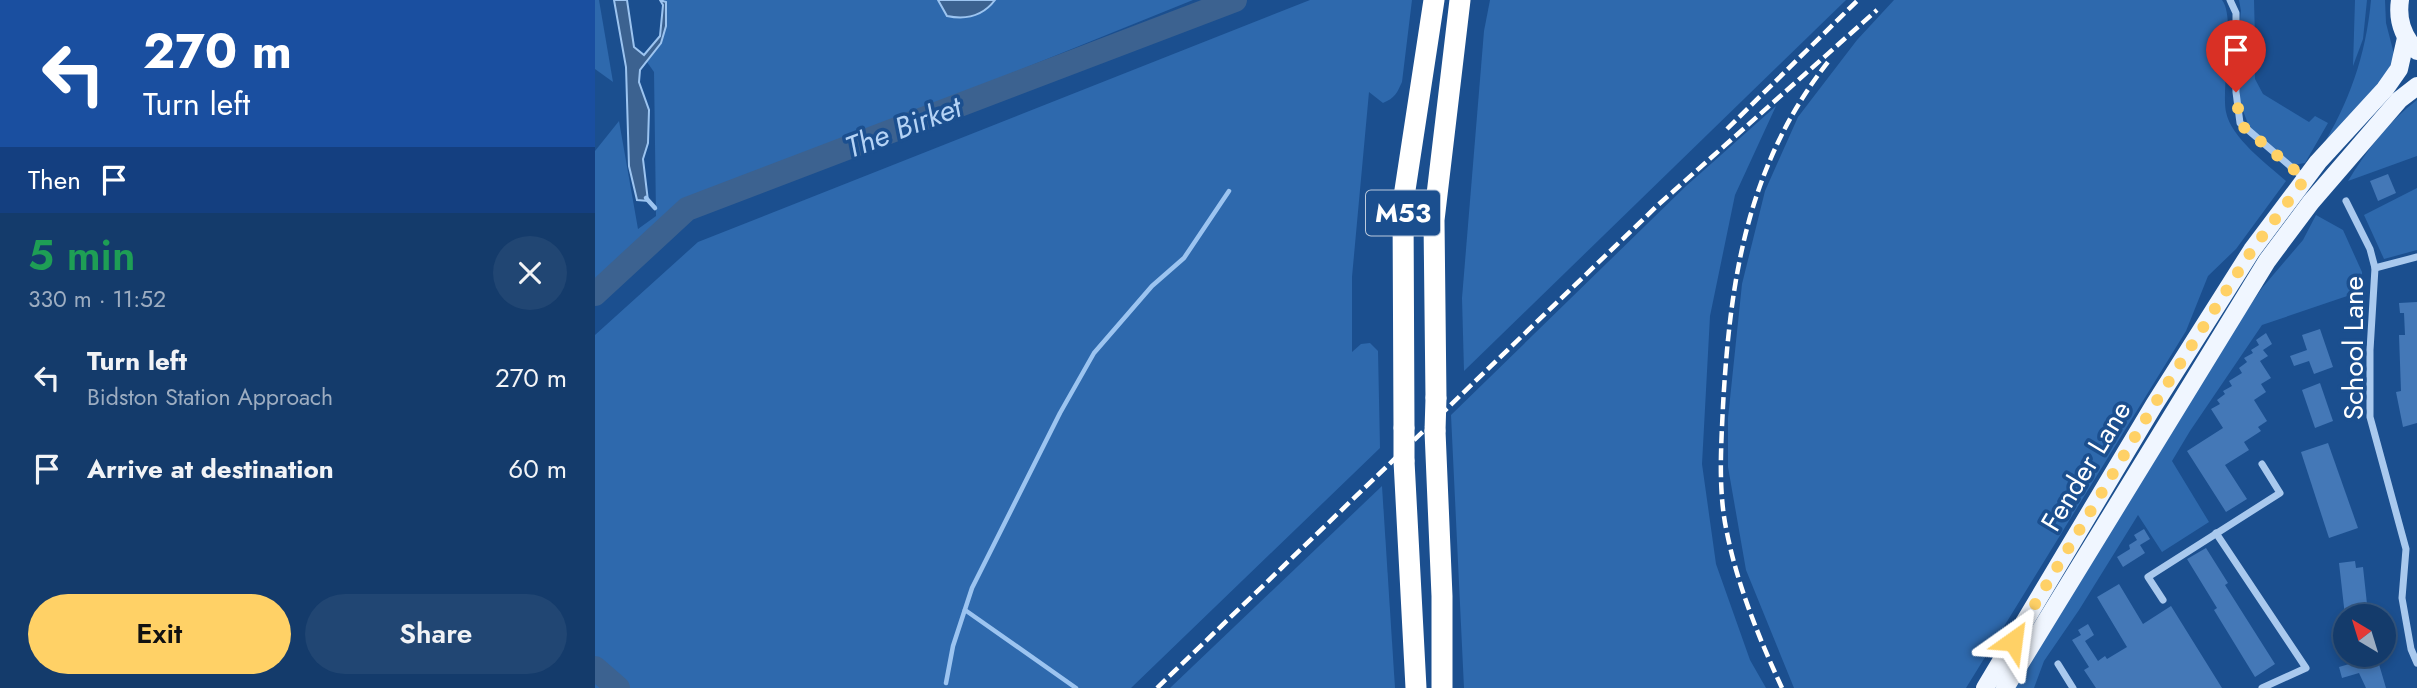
<!DOCTYPE html>
<meta charset="utf-8">
<style>
body{margin:0;font-family:Jost,sans-serif;background:#214673;color:#f1f3f6;height:100vh;display:flex;flex-direction:column;font-size:26px;white-space:nowrap}
*{box-sizing:border-box;margin:0}
p{font-size:23px;color:#9dadc1}
.icon{flex:none;width:38px;height:38px;fill:none;stroke:currentColor;stroke-width:2;stroke-linecap:round;stroke-linejoin:round}
.map{position:relative;flex:1;overflow:hidden}
.drawer{display:flex;flex-direction:column;background:#143b6b;width:595px}
.drawer>*{flex:none}
.hud{background:#1a4fa0;color:#fff;overflow:hidden}
.needle{width:46px;rotate:322deg}
.controls{position:absolute;left:1738px;top:604px;display:grid;gap:14px}
.controls a{display:grid;place-items:center;width:63px;height:63px;border-radius:50%;background:#143b6b;box-shadow:0 4px 10px #0003,0 0 0 2px #33557e;font-size:35px}
.pin{position:absolute;display:grid;place-items:center;width:60px;height:60px;color:#fff;margin:-72px -30px;border-radius:50% 50% 50% 0;rotate:-45deg;box-shadow:0 0 7px #0007}
.pin .icon{rotate:45deg}
.me{position:absolute;width:77px;margin:-38px;rotate:31deg;stroke-linejoin:round;filter:drop-shadow(0 0 5px #0008)}
.turn{display:flex;align-items:center;gap:24px;height:147px;padding:0 28px;font-size:32px}
.turn .icon{width:91px;height:91px;stroke-width:2.5}
.turn b{display:block;font-size:49px;line-height:60px}
.then{display:flex;align-items:center;height:66px;padding:0 28px;background:#0003;gap:14px;font-size:26px}
.round{display:grid;place-items:center;flex:none;width:74px;height:74px;border-radius:37px;background:#214673}
.overview{display:flex;align-items:center;justify-content:space-between;height:119px;padding:0 28px}
h1{font-size:42px;font-weight:600;line-height:52px;color:#1e9e55}
.action{display:flex;gap:14px;margin-top:auto;padding:14px 28px}
.action a{flex:1;height:80px;border-radius:42px;background:#ffd166;color:#111;font-size:28px;font-weight:600;line-height:80px;text-align:center}
.action a+a{background:#214673;color:#f1f3f6}
ul{padding:0;list-style:none}
li{display:flex;align-items:center;gap:21px;height:91px;padding:0 28px}
li div{flex:1}
li b{display:block;font-size:26px}
li em{font-style:normal}
main{display:flex;flex:1;min-height:0}
.map>svg:first-child{display:block}
.green{fill:#2e69ad}
.water{fill:#3c6290;stroke:#9cc4f0;stroke-width:2}
.lines{fill:none;stroke-linecap:round;stroke-linejoin:round}
.stream{stroke:#9cc4f0;stroke-width:4.5}
.river{stroke:#3c6290;stroke-width:24}
.building{fill:#4478b7}
.minor{stroke:#a9c9ee;stroke-width:7}
.primary{stroke:#f0f6ff;stroke-width:18}
.motorway{stroke:#fff;stroke-width:21}
.rail{stroke:#fff;stroke-width:4.5;stroke-dasharray:12 5;stroke-linecap:butt}
.motorway-bridge{stroke:#fff;stroke-width:21}
.route{stroke:#ffd166;stroke-width:12;stroke-dasharray:0 21.6}
.labels{text-anchor:middle;dominant-baseline:central;stroke-width:7;stroke-linejoin:round;paint-order:stroke}
.shield{fill:#1b4f8f;stroke:#bbcadd;stroke-width:2}
.shield-label{font-size:26px;font-weight:bold;fill:#fff}
.street-label{font-size:28px;fill:#fff;stroke:#1b4f8f}
.water-label{font-size:30px;font-style:italic;fill:#b5d3f5;stroke:#1b4f8f}
</style>
<main>
<section class="drawer">
<div class="hud">
<div class="turn"><svg class="icon" aria-label="left" viewBox="0 0 24 24"><path d="M17 20v-9H6M10 6l-5 5 5 5"/></svg><div><b>270 m</b>Turn left</div></div>
<div class="then">Then<svg class="icon" aria-label="arrive" viewBox="0 0 24 24"><path d="M6 21V4h12l-3 4 3 4H6"/></svg></div>
</div>
<div class="overview"><div><h1>5 min</h1><p>330 m · 11:52</p></div><a class="round"><svg class="icon" aria-label="close" viewBox="0 0 24 24"><path d="M6 6l12 12M18 6L6 18"/></svg></a></div>
<ul>
<li><svg class="icon" aria-label="left" viewBox="0 0 24 24"><path d="M17 20v-9H6M10 6l-5 5 5 5"/></svg><div><b>Turn left</b><p>Bidston Station Approach</p></div><em>270 m</em></li>
<li><svg class="icon" aria-label="arrive" viewBox="0 0 24 24"><path d="M6 21V4h12l-3 4 3 4H6"/></svg><div><b>Arrive at destination</b></div><em>60 m</em></li>
</ul>
<div class="action"><a>Exit</a><a>Share</a></div>
</section>
<div class="map">
<svg width="1822" height="688" viewBox="0 0 1822 688">
<rect width="100%" height="100%" fill="#1b4f8f"/>
<!-- green -->
<g class="green">
<polygon points="0,0 4,0 18,82 0,69"/>
<path d="M 70,0 L 598,0 L 90,205 L 0,288 L 0,151 L 24,121 L 43,229 L 61,216 L 59,72 L 52,62 C 66,42 74,25 70,0 Z"/>
<path d="M 715,0 L 817,0 L 807,82 C 802,93 800,98 788,103 L 774,92 L 757,277 L 757,352 L 766,344 L 775,343 L 783,351 L 785,448 L 536,688 L 0,688 L 0,335 L 103,242 Z"/>
<polygon points="895,0 1251,0 869,371 867,298 889,31"/>
<path d="M 1299,0 L 1627,0 C 1641,18 1626,87 1631,112 C 1636,138 1672,164 1691,181 L 1641,249 L 1613,276 L 1591,331 L 1371,688 L 1199,688 L 1151,570 L 1133,467 L 1133,418 L 1147,284 L 1170,191 L 1203,117 L 1262,40 Z"/>
<polygon points="1644,0 1659,0 1660,39 1655,40 1644,29 1646,11"/>
<polygon points="1760,0 1772,0 1768,39 1758,66"/>
<path d="M 1776,0 L 1790,0 L 1791,23 L 1799,54 L 1793,73 L 1725,150 C 1754,103 1771,55 1776,0 Z"/>
<polygon points="1659,52 1660,79 1668,94 1714,122 1720,116 1733,123 1710,163 1698,165 1655,129 1645,103 1644,64"/>
<path d="M 1822,100 L 1822,156 L 1753,181 C 1771,151 1794,121 1822,100 Z"/>
<polygon points="1181,106 1140,195 1115,316 1107,464 1121,564 1155,660 1171,688 869,688 856,415 1090,187"/>
<polygon points="1822,188 1822,250 1789,259 1769,215"/>
<polygon points="1721,215 1748,230 1767,272 1767,291 1667,325 1595,431 1577,461 1614,522 1567,552 1543,515 1484,610 1449,661 1439,688 1420,688 1629,344 1667,288 1708,240"/>
<polygon points="787,486 800,688 575,688"/>
</g>
<!-- water -->
<g class="water">
<polygon points="19,0 32,0 39,47 49,55 65,36 68,5 65,0 71,2 71,26 66,43 45,70 44,82 54,110 53,143 48,159 53,201 42,200 34,166 31,67"/>
<path d="M 343,0 L 400,0 C 388,16 371,20 352,16 Z"/>
</g>
<g class="lines">
<!-- stream -->
<g class="stream">
<polyline points="51,198 60,208"/>
<polyline points="370,610 481,688"/>
<polyline points="351,683 358,646 377,588 465,413 499,353 557,286 589,258 634,191"/>
</g>
<!-- river -->
<g class="river">
<polyline points="0,294 92,209 640,0"/>
<polyline points="0,668 23,688"/>
</g>
</g>
<!-- building -->
<g class="building">
<polygon points="1793,174 1801,193 1783,201 1775,181"/>
<polygon points="1822,302 1822,423 1808,427 1801,392 1806,391 1804,335 1810,335 1809,313 1805,313 1804,303"/>
<polygon points="1725,329 1738,367 1719,374 1714,361 1699,366 1695,356 1712,350 1707,335"/>
<polygon points="1671,333 1677,344 1668,350 1673,356 1665,361 1676,378 1666,384 1671,392 1659,400 1672,421 1663,427 1666,431 1649,442 1654,450 1630,465 1652,499 1631,512 1592,451 1628,428 1616,409 1625,404 1622,400 1630,394 1628,391 1637,386 1634,381 1647,373 1644,368 1652,362 1649,358 1658,353 1656,350 1664,345 1661,340"/>
<polygon points="1725,383 1738,421 1720,428 1707,390"/>
<polygon points="1733,443 1763,528 1734,538 1706,452"/>
<polygon points="1549,529 1555,539 1545,545 1550,553 1528,567 1522,557 1535,549 1534,545 1542,540 1539,535"/>
<polygon points="1611,548 1633,583 1630,585 1680,664 1660,677 1619,610 1622,608 1592,559"/>
<polygon points="1760,561 1761,568 1768,567 1772,604 1768,605 1769,613 1750,616 1744,563"/>
<polygon points="1524,584 1548,624 1576,606 1627,688 1501,688 1489,670 1494,667 1477,640 1486,635 1483,630 1493,624 1499,635 1490,641 1503,661 1510,656 1512,659 1532,647 1502,597"/>
<polygon points="1760,654 1781,654 1791,688 1771,688 1764,673 1747,678 1744,667 1761,662"/>
</g>
<g class="lines">
<!-- minor -->
<g class="minor">
<polyline points="1635,0 1641,13 1641,92 1645,123 1709,178"/>
<polyline points="1751,201 1775,249 1780,268 1775,350 1775,417 1811,549 1807,598 1816,649 1822,663"/>
<polyline points="1780,268 1822,257"/>
<polyline points="1621,533 1711,668 1667,688"/>
<polyline points="1568,600 1553,577 1685,493 1667,464"/>
<polyline points="1463,664 1478,688"/>
</g>
<!-- primary -->
<g class="primary">
<path d="M 1805,0 C 1802,20 1808,37 1822,51"/>
<polyline points="1390,688 1559,405 1657,250 1723,162 1790,89 1804,69 1811,38"/>
<polyline points="1410,688 1672,261 1716,202 1804,100 1822,86"/>
</g>
<!-- motorway -->
<g class="motorway">
<polyline points="841,398 839,220 865,0"/>
<polyline points="809,428 808,203 839,0"/>
<polyline points="840,431 847,596 847,688"/>
<polyline points="809,461 821,688"/>
</g>
<!-- rail -->
<g class="rail">
<polyline points="1132,129 1263,0"/>
<polyline points="562,688 1063,205 1282,10"/>
<path d="M 1187,688 C 1164,638 1143,587 1132,533 C 1123,492 1126,448 1128,406 C 1135,280 1152,165 1233,62"/>
</g>
<!-- motorway-bridge -->
<g class="motorway-bridge">
<polyline points="840,431 841,398"/>
<polyline points="809,461 809,428"/>
</g>
</g>
<g class="lines">
<!-- route -->
<polyline class="route" points="1418,641 1559,405 1657,250 1710,179 1645,124 1641,92"/>
</g>
<g class="labels">
<!-- shield labels -->
<rect class="shield" x="771" y="190.5" width="74" height="45" rx="5"/>
<g class="shield-label">
<text x="808" y="213">M53</text>
</g>
<!-- street labels -->
<g class="street-label">
<text transform="translate(1758 348) rotate(-90)">School Lane</text>
<text transform="translate(1491 466) rotate(-59)">Fender Lane</text>
</g>
<!-- water labels -->
<g class="water-label">
<text transform="translate(308 127) rotate(-21)">The Birket</text>
</g>
</g>
</svg>
<div class="controls">
<a><svg class="needle" viewBox="-14 -14 28 28"><path d="M0-13l5 13h-10z" fill="#e53935"/><path d="M0 13l5-13h-10z" fill="#9dadc1"/></svg></a>
</div>
<div class="pin" style="left:1641px;top:92px;background:#d93025"><svg class="icon" aria-label="arrive" viewBox="0 0 24 24"><path d="M6 21V4h12l-3 4 3 4H6"/></svg></div>
<svg class="me" style="left:1418px;top:641px" viewBox="-20 -20 40 40"><path d="M0-17L14 15 0 8-14 15z" fill="#ffd166" stroke="#fff" stroke-width="4"/></svg>
</div>
</main>
